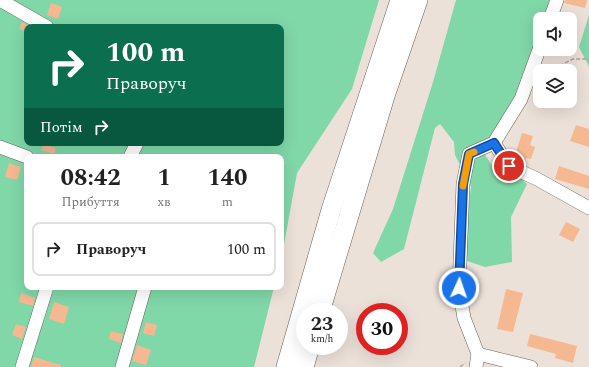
<!DOCTYPE html>
<html lang="uk">
<meta charset="utf-8">
<style>
body{margin:0;font-family:Spectral,serif;background:#f6f6f6;color:#222;height:100vh;display:flex;flex-direction:column;font-size:15px;white-space:nowrap}
*{box-sizing:border-box;margin:0}
p{font-size:13px;color:#767676}
.icon{flex:none;width:22px;height:22px;fill:none;stroke:currentColor;stroke-width:2;stroke-linecap:round;stroke-linejoin:round}
.map{position:relative;flex:1;overflow:hidden}
.details{position:absolute;left:24px;top:154px;width:260px;height:136px;display:flex;flex-direction:column;background:#fff;border-radius:8px;box-shadow:0 4px 16px #0002}
.details>*{flex:none}
.guide{position:absolute;left:24px;top:24px;width:260px;height:122px;border-radius:8px;box-shadow:0 4px 16px #0002;background:#0b6e4f;color:#fff;overflow:hidden}
.controls{position:absolute;left:533px;top:12px;display:grid;gap:8px}
.controls a{display:grid;place-items:center;width:44px;height:44px;border-radius:8px;background:#fff;box-shadow:0 4px 16px #0002;font-size:20px}
.speed{position:absolute;left:296px;top:303px;display:flex;gap:8px;font-size:20px;font-weight:700;text-align:center}
.speed>*{display:grid;place-content:center;width:52px;height:52px;border-radius:50%;background:#fff;box-shadow:0 4px 16px #0002;line-height:1}
.speed small{font-size:10px;font-weight:400}
.speed .limit{border:6px solid #d22;background:#fff;color:#111}
.pin{position:absolute;display:grid;place-items:center;width:34px;height:34px;color:#fff;margin:-17px;border:2px solid #fff;border-radius:50%;box-shadow:0 1px 4px #0007}
.me{position:absolute;width:44px;margin:-22px;rotate:3deg;stroke-linejoin:round;filter:drop-shadow(0 0 3px #0008)}
.turn{display:flex;align-items:center;gap:14px;height:84px;padding:0 16px;font-size:18px}
.turn .icon{width:52px;height:52px;stroke-width:2.5}
.turn b{display:block;font-size:28px;line-height:34px}
.then{display:flex;align-items:center;height:38px;padding:0 16px;background:#0003;gap:8px;font-size:15px}
.eta{display:flex;justify-content:space-evenly;align-items:center;height:68px;text-align:center}
.eta b{font-size:24px;font-weight:700;line-height:28px}
ul{padding:0;list-style:none}
li{display:flex;align-items:center;gap:12px;height:54px;margin:0 8px 6px;padding:0 8px;border:2px solid #e0e0e0;border-radius:8px}
li div{flex:1}
li b{display:block;font-size:15px}
li em{font-style:normal}
.map>svg:first-child{display:block}
.green{fill:#80d7a8;fill-rule:evenodd}
.building{fill:#f5b890}
.lines{fill:none;stroke-linecap:round;stroke-linejoin:round}
.minor-casing{stroke:#6a605a;stroke-width:14}
.highway-casing{stroke:#6a605a;stroke-width:20}
.path{stroke:#aba39c;stroke-width:1.5;stroke-dasharray:4 2;stroke-linecap:butt}
.minor{stroke:#fff;stroke-width:13}
.highway{stroke:#fff;stroke-width:19}
.route-casing{stroke:#114b97;stroke-width:10}
.route{stroke:#1a73e8;stroke-width:7}
.slow{stroke:#f59e0b;stroke-width:7}
</style>
<div class="map">
<svg width="589" height="367" viewBox="0 0 589 367">
<rect width="100%" height="100%" fill="#ece1d9"/>
<!-- green -->
<g class="green">
<path d="M 0,0 L 379,0 L 352,89 L 297,173 L 281,261 L 281,157 L 27,157 L 27,287 L 274,287 L 254,367 L 0,367 ZM 27,27 L 281,27 L 281,143 L 27,143 Z"/>
<polygon points="456,0 550,0 544,19 540,19 540,31 518,100 491,140 485,155 497,172 515,174 527,184 511,217 512,262 485,267 467,261 463,252 471,187 455,155 454,142 440,124 435,128 404,249 381,262 373,253 393,209 433,82"/>
<polygon points="589,15 589,67 579,47"/>
</g>
<!-- building -->
<g class="building">
<polygon points="565,0 587,0 585,8 564,3"/>
<polygon points="51,3 62,7 58,19 47,15"/>
<polygon points="22,22 31,27 27,27 27,32 19,29"/>
<polygon points="576,125 589,129 589,147 570,141"/>
<polygon points="522,133 533,136 530,145 535,147 531,159 526,158 525,162 514,159"/>
<polygon points="44,144 56,148 54,154 41,150"/>
<polygon points="9,163 21,167 17,180 5,177"/>
<polygon points="559,166 589,176 589,189 555,179"/>
<polygon points="566,222 580,229 573,242 559,235"/>
<polygon points="506,289 523,293 513,332 497,329"/>
<polygon points="21,293 35,298 33,306 19,302"/>
<polygon points="54,302 69,307 64,324 49,319"/>
<polygon points="146,322 157,325 154,336 143,333"/>
<polygon points="16,324 26,327 22,339 12,335"/>
<polygon points="111,331 123,334 121,343 109,339"/>
<polygon points="530,334 577,346 573,363 555,358 556,354 527,346"/>
<polygon points="137,345 151,350 146,365 132,361"/>
<polygon points="34,357 61,365 61,367 31,367"/>
</g>
<g class="lines">
<defs>
<g id="minor">
<polyline points="0,0 47,27"/>
<polyline points="550,19 557,0"/>
<polyline points="494,143 509,166 537,179 589,208"/>
<polyline points="0,147 27,157"/>
<polyline points="130,157 137,143"/>
<polyline points="478,354 531,367"/>
<polyline points="22,367 47,287"/>
<polyline points="122,367 145,287"/>
<polyline points="476,367 478,354 464,318 459,288 463,184 469,154 494,143 521,99 540,47"/>
</g>
<g id="highway">
<polyline points="320,312 385,96 418,0"/>
<polyline points="286,367 331,210 400,0"/>
<polyline points="304,367 310,346"/>
</g>
</defs>
<!-- minor casing -->
<use href="#minor" class="minor-casing"/>
<!-- highway casing -->
<use href="#highway" class="highway-casing"/>
<!-- path -->
<g class="path">
<polyline points="549,71 573,59 589,59"/>
<polyline points="460,367 465,363"/>
</g>
<!-- minor -->
<use href="#minor" class="minor"/>
<!-- highway -->
<use href="#highway" class="highway"/>
</g>
<g class="lines">
<defs>
<polyline id="route" points="459,288 463,184 469,154 494,143 509,166"/>
</defs>
<!-- route casing -->
<use href="#route" class="route-casing"/>
<!-- route -->
<use href="#route" class="route"/>
<!-- slow -->
<polyline class="slow" points="463,186 469,154 474,152"/>
</g>
</svg>
<div class="controls">
<a><svg class="icon" aria-label="sound" viewBox="0 0 24 24"><path d="M4 9h4l5-4v14l-5-4H4zM17 9q2 3 0 6"/></svg></a>
<a><svg class="icon" aria-label="layers" viewBox="0 0 24 24"><path d="M12 4l9 5-9 5-9-5zM3 14l9 5 9-5"/></svg></a>
</div>
<div class="speed"><div>23<small>km/h</small></div><div class="limit">30</div></div>
<div class="pin" style="left:509px;top:166px;background:#d93025"><svg class="icon" aria-label="arrive" viewBox="0 0 24 24"><path d="M6 21V4h12l-3 4 3 4H6"/></svg></div>
<svg class="me" style="left:459px;top:288px" viewBox="-20 -20 40 40"><circle r="17" fill="#1a73e8" stroke="#fff" stroke-width="3"/><path d="M0-11L8 9 0 5-8 9z" fill="#fff"/></svg>
<div class="guide">
<div class="turn"><svg class="icon" aria-label="right" viewBox="0 0 24 24"><path d="M7 20v-9h11M14 6l5 5-5 5"/></svg><div><b>100 m</b>Праворуч</div></div>
<div class="then">Потім<svg class="icon" aria-label="right" viewBox="0 0 24 24"><path d="M7 20v-9h11M14 6l5 5-5 5"/></svg></div>
</div>
<section class="details">
<div class="eta">
<div><b>08:42</b><p>Прибуття</p></div>
<div><b>1</b><p>хв</p></div>
<div><b>140</b><p>m</p></div>
</div>
<ul>
<li><svg class="icon" aria-label="right" viewBox="0 0 24 24"><path d="M7 20v-9h11M14 6l5 5-5 5"/></svg><div><b>Праворуч</b></div><em>100 m</em></li>
</ul>
</section>
</div>
